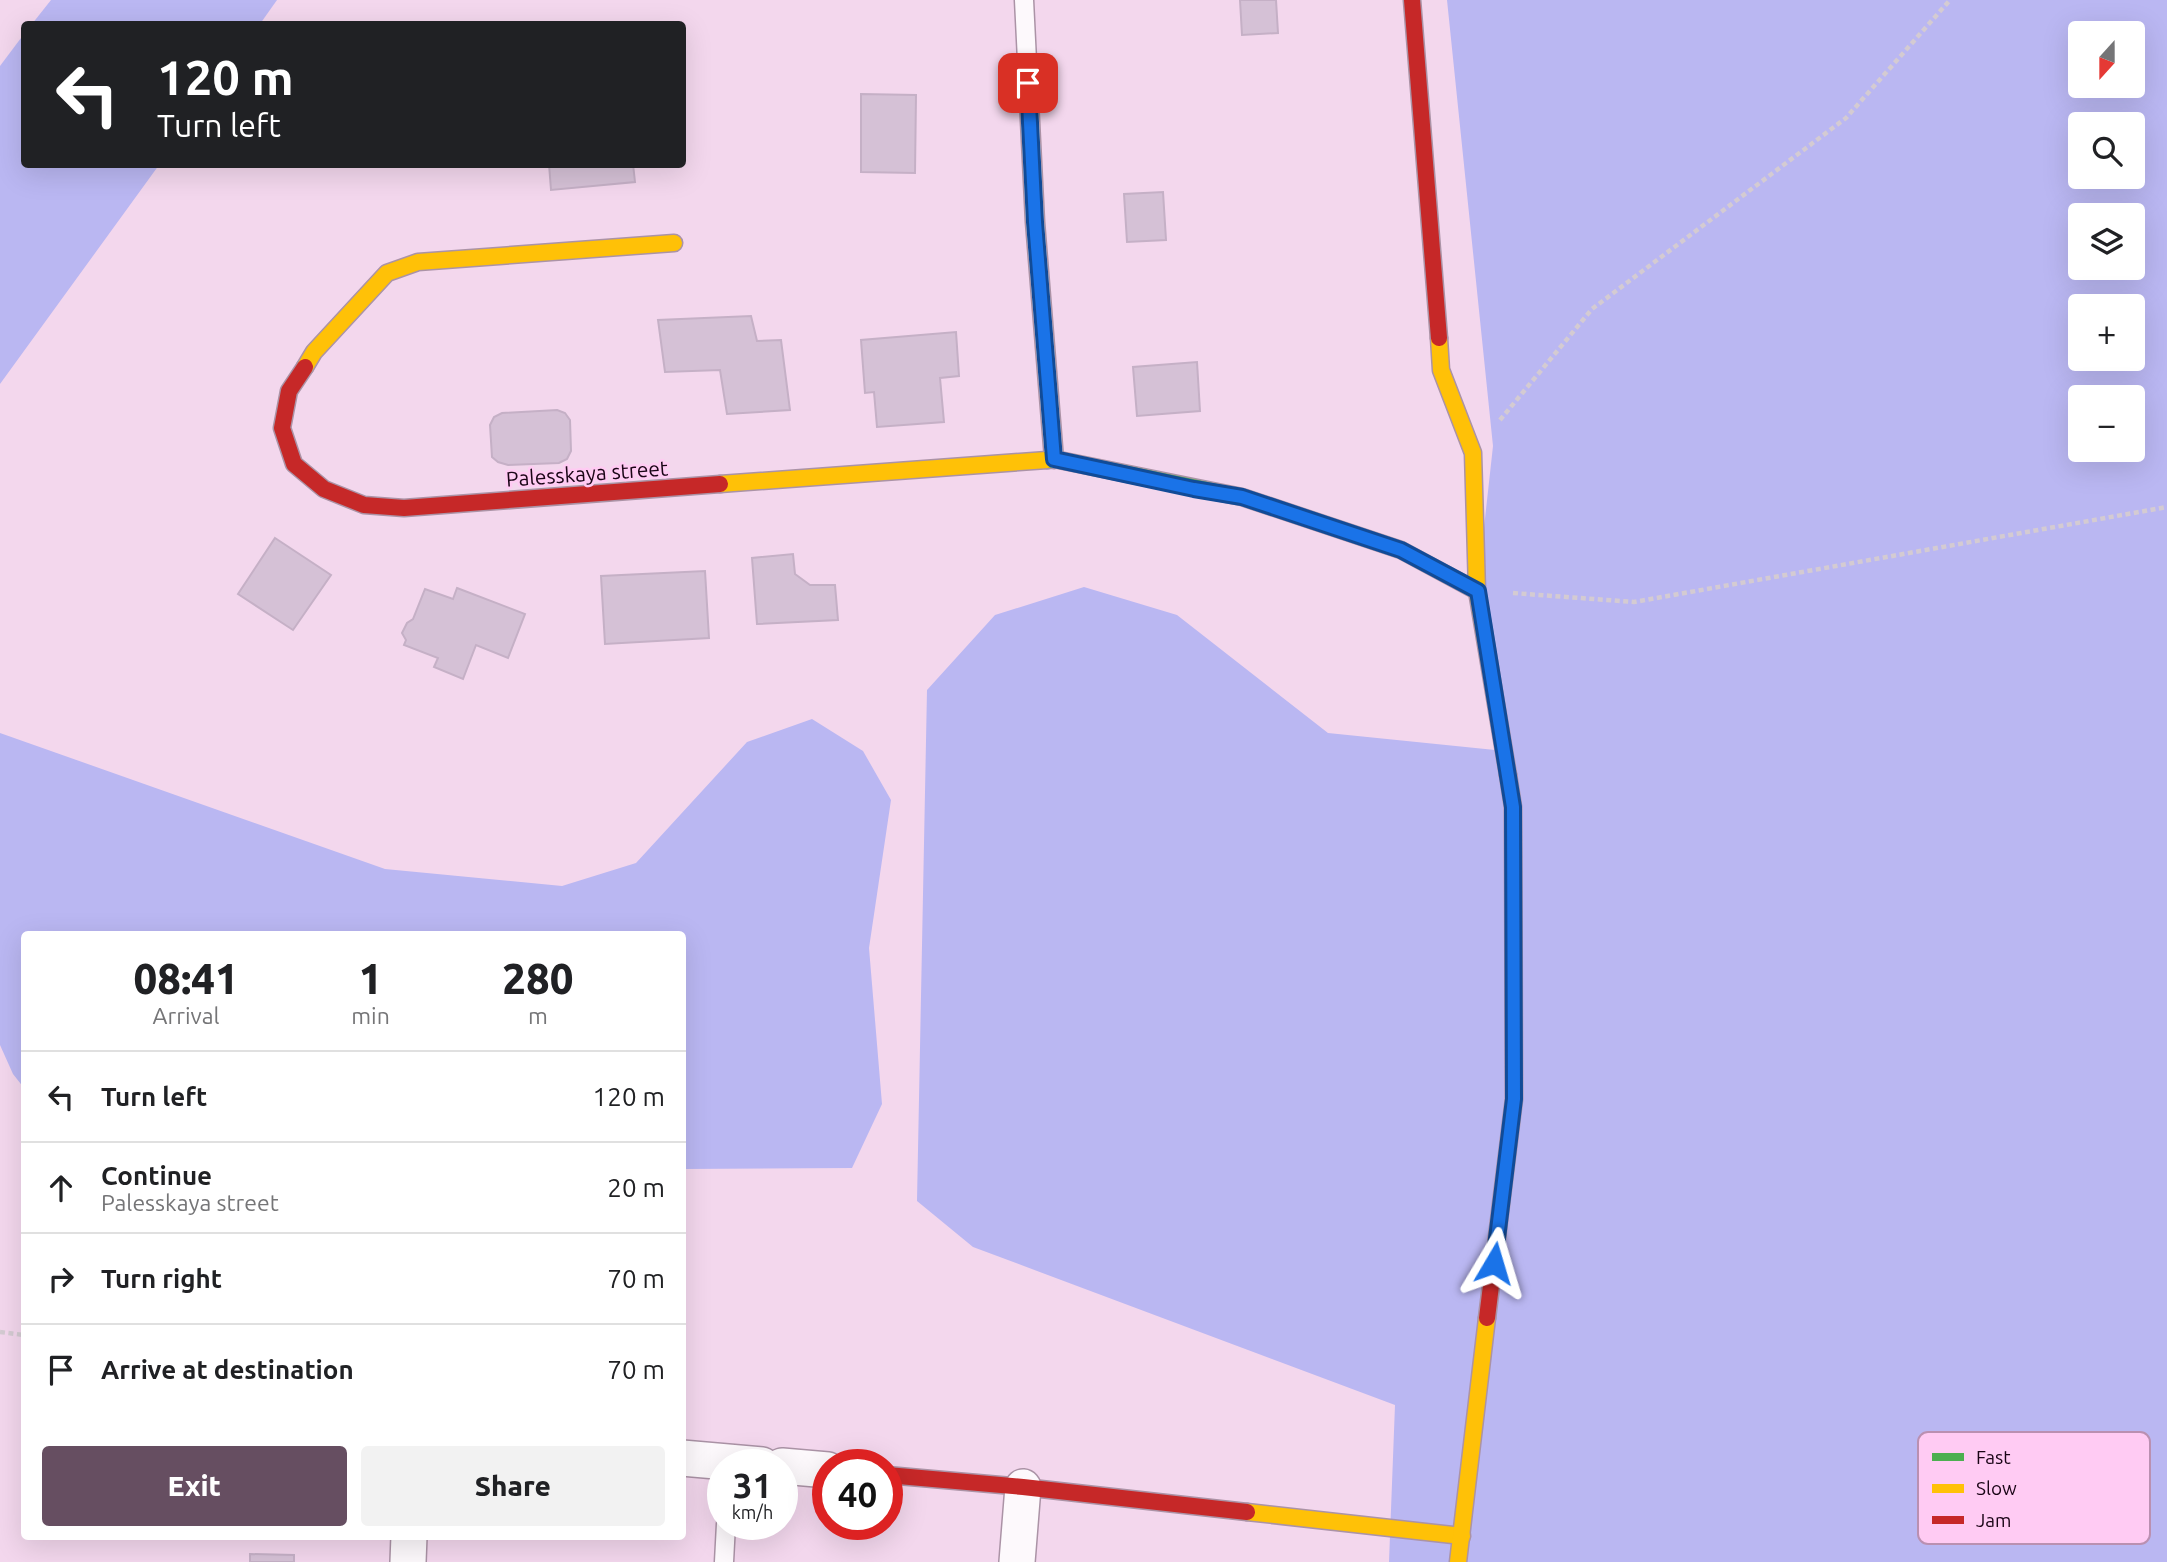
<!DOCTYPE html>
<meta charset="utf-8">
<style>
body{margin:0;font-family:Ubuntu,sans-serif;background:#f2f2f2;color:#202124;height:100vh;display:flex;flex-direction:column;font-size:26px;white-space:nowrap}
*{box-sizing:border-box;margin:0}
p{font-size:23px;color:#757577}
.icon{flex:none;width:38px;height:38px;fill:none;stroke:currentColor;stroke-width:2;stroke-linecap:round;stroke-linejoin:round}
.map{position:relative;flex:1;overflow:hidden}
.side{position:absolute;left:21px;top:931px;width:665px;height:609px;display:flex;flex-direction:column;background:#fff;border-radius:7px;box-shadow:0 7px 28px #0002}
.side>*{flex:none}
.hud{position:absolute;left:21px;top:21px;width:665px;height:147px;border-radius:7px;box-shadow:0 7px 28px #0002;background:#202124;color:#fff;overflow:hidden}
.needle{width:46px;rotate:201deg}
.controls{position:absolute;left:2068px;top:21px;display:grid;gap:14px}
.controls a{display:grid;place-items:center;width:77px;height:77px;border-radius:7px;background:#fff;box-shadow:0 7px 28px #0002;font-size:35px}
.speed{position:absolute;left:707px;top:1449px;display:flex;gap:14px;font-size:35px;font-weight:700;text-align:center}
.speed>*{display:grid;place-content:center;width:91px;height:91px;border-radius:50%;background:#fff;box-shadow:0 7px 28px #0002;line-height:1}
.speed small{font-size:18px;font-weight:400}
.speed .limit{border:10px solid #d22;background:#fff;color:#111}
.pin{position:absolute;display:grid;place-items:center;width:60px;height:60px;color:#fff;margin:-30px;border-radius:14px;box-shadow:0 4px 10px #0006}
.me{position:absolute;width:77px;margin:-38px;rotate:7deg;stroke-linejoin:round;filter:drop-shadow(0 0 5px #0008)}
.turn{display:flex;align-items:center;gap:24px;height:147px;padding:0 21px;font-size:32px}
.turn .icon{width:91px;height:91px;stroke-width:2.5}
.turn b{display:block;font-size:49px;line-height:60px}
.eta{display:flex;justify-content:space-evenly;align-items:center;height:119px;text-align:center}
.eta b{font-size:42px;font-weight:800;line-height:49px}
.cta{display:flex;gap:14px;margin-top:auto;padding:14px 21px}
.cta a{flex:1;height:80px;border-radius:7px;background:#664e61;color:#fff;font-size:28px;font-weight:800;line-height:80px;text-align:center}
.cta a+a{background:#f2f2f2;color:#202124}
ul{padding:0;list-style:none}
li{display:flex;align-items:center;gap:21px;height:91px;padding:0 21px;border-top:2px solid #e0e0e0}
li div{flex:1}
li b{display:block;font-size:26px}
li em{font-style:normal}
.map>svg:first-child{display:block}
.forest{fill:#bab7f2;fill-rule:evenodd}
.building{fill:#d5c1d6;stroke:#c5b0c6;stroke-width:2}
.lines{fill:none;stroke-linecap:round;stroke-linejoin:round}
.lane-casing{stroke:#ab93a6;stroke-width:21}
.street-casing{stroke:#ab93a6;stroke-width:38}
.fast-casing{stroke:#ab93a6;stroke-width:19}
.slow-casing{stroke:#ab93a6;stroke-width:19}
.jam-casing{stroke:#ab93a6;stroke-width:19}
.path{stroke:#d4cbd2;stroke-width:4.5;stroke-dasharray:5 3.5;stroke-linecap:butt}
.lane{stroke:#fdf9fc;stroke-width:18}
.street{stroke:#fdf9fc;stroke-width:35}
.fast{stroke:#4caf50;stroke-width:16}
.slow{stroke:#ffc107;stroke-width:16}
.jam{stroke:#c62828;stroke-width:16}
.route-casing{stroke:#114b97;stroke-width:18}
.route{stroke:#1a73e8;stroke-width:12}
.labels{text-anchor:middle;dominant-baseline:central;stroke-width:5;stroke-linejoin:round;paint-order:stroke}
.street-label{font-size:21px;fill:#1a0516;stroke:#ffcbf3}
.key{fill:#ffcbf3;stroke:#ba90b1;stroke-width:2}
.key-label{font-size:19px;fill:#1a0516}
</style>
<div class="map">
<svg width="2167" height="1562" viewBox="0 0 2167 1562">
<rect width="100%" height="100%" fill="#f3d7ed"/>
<!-- forest -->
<g class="forest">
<polygon points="51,0 277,0 260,24 32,24"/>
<path d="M 1447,0 L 2167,0 L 2167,1562 L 1389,1562 L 1395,1405 L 973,1247 L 917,1201 L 927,690 L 995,615 L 1084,587 L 1177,615 L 1328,733 L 1495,750 L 1477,591 L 1493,446 ZM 2081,33 L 2133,33 L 2133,86 L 2081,86 ZM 2081,124 L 2133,124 L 2133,177 L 2081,177 ZM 2081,215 L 2133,215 L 2133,268 L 2081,268 ZM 2081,306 L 2133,306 L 2133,359 L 2081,359 ZM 2081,397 L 2133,397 L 2133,450 L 2081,450 Z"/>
<polygon points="24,34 24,164 159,165 0,384 0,66"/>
<polygon points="812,719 863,751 891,800 869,948 882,1104 852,1168 683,1169 682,934 24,934 24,1088 13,1074 0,1045 0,733 385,869 562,886 636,863 747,742"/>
</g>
<!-- building -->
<g class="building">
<polygon points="1240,0 1276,0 1278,33 1242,35"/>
<polygon points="861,94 916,95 915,173 861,172"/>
<polygon points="549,164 633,164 635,182 551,190"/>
<polygon points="1163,192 1166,240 1127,242 1124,194"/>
<polygon points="751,316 757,341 781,340 790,410 727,414 720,370 665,372 658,320"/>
<polygon points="956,332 959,376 940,378 944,422 877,427 874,392 865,393 861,340"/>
<polygon points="1197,362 1200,411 1137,416 1133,367"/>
<polygon points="557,410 565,413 570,420 571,451 567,459 559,463 508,465 498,462 492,457 490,425 494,417 502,413"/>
<polygon points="275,538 331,575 293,630 238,594"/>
<polygon points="793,554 795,574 810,585 835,585 838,620 757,624 752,558"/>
<polygon points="705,571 709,638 605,644 601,576"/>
<polygon points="457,588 525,614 508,658 476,645 463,679 434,667 438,658 404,645 406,640 402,633 407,623 413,619 425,589 453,599"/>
<polygon points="250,1554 294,1555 294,1562 250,1562"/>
</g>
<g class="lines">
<defs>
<g id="lane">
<polyline points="1024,0 1035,222 1054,459"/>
<polyline points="724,1562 726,1524"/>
</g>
<g id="street">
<polyline points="682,1458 762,1465"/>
<polyline points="782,1466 828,1470"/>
<polyline points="408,1562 409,1536"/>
<polyline points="1017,1562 1023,1487"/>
</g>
<polyline id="fast" points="1047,460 1054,459 1242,497 1401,550 1477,591"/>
<g id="slow">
<polyline points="1439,338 1441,370 1473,453 1477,591 1508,775"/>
<polyline points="305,367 314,352 387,273 418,262 674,243"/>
<polyline points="720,484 1047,460"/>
<polyline points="1247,1512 1462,1536"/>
<polyline points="1458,1562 1487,1318"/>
</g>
<g id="jam">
<polyline points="1412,0 1439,338"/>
<polyline points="305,367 289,391 282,428 294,464 324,489 364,505 404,508 720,484"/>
<polyline points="1487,1318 1514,1099 1513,807 1508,775"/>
<polyline points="887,1475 1023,1487 1247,1512"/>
</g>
</defs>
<!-- lane casing -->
<use href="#lane" class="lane-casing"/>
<!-- street casing -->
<use href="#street" class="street-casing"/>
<!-- fast casing -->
<use href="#fast" class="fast-casing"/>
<!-- slow casing -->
<use href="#slow" class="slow-casing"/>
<!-- jam casing -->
<use href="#jam" class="jam-casing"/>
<!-- path -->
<g class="path">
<polyline points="1500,420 1592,309 1846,118 1950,0"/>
<polyline points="1513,593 1634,602 2167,507"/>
<polyline points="0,1332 24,1335"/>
</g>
<!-- lane -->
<use href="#lane" class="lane"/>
<!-- street -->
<use href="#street" class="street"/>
<!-- fast -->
<use href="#fast" class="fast"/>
<!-- slow -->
<use href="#slow" class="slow"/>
<!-- jam -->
<use href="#jam" class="jam"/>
</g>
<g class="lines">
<defs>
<polyline id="route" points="1028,83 1035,222 1054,459 1194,489 1242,497 1401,550 1478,591 1513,807 1514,1099 1494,1263"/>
</defs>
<!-- route casing -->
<use href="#route" class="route-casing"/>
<!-- route -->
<use href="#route" class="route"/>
</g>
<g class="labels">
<!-- street labels -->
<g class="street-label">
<text transform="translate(587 473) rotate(-4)">Palesskaya street</text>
</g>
</g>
<!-- legend -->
<rect x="1918" y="1432" width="232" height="112" rx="10" class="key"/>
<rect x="1932" y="1453" width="32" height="8" fill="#4caf50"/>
<rect x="1932" y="1484" width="32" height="9" fill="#ffc107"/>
<rect x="1932" y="1516" width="32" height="8" fill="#c62828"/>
<g class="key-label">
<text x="1976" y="1464">Fast</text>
<text x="1976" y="1495">Slow</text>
<text x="1976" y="1527">Jam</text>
</g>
</svg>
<div class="controls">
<a><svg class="needle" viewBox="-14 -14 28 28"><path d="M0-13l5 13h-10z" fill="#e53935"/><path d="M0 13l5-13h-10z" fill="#757577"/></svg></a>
<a><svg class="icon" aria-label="search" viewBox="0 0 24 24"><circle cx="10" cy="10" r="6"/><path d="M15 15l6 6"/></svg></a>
<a><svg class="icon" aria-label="layers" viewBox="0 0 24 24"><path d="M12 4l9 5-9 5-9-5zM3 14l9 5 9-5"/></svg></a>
<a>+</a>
<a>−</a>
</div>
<div class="speed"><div>31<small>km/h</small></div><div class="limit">40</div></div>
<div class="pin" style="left:1028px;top:83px;background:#d93025"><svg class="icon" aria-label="arrive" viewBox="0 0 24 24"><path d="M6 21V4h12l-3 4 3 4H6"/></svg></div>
<svg class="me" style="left:1494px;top:1263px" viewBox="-20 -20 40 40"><path d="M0-17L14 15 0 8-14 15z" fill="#1a73e8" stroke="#fff" stroke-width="4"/></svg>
<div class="hud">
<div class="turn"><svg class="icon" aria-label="left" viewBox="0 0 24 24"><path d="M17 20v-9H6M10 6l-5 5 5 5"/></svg><div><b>120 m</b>Turn left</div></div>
</div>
<section class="side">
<div class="eta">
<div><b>08:41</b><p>Arrival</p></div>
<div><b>1</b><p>min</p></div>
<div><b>280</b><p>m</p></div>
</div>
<ul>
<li><svg class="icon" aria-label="left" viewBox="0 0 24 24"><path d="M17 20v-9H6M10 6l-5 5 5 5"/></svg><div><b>Turn left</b></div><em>120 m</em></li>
<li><svg class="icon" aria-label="ahead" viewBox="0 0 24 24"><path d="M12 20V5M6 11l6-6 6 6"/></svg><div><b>Continue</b><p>Palesskaya street</p></div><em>20 m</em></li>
<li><svg class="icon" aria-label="right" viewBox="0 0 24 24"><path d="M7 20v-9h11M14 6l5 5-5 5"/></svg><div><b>Turn right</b></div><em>70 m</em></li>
<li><svg class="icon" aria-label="arrive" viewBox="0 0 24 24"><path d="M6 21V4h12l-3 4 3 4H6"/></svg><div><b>Arrive at destination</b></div><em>70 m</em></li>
</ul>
<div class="cta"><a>Exit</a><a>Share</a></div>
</section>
</div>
